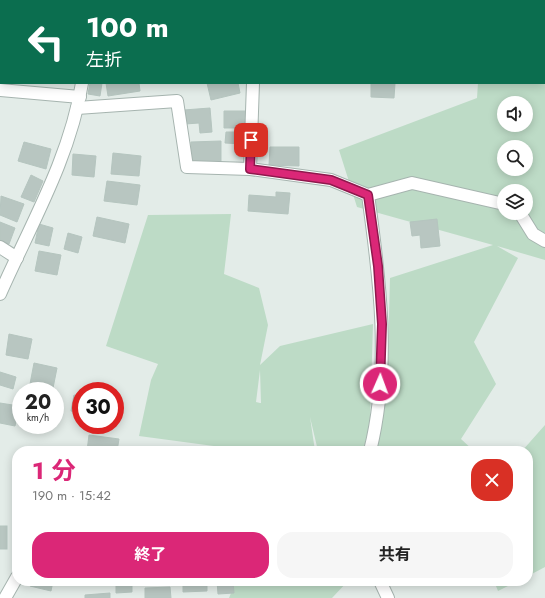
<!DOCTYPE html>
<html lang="ja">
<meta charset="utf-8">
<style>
body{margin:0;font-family:Jost,"Noto Sans JP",sans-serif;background:#f6f6f6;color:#222;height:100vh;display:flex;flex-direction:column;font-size:15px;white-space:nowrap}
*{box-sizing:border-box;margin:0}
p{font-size:13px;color:#767676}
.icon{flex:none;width:22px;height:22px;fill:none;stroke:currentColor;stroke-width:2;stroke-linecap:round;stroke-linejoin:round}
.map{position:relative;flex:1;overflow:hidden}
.drawer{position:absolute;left:12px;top:446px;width:521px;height:140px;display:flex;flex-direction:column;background:#fff;border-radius:16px;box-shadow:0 2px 10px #0003}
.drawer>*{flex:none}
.guide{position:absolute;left:0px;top:0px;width:545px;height:84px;box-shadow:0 2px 10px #0003;background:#0b6e4f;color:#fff;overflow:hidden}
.tools{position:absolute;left:497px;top:96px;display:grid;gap:8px}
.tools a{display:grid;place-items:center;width:36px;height:36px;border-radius:50%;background:#fff;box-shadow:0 2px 10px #0003;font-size:20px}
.speed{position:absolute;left:12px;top:382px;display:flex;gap:8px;font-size:20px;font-weight:700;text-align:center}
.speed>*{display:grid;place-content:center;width:52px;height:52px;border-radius:50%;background:#fff;box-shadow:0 2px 10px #0003;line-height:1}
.speed small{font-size:10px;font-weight:400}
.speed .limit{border:6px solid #d22;background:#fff;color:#111}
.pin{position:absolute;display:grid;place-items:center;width:34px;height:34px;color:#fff;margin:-17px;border-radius:8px;box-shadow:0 2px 6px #0006}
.me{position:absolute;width:44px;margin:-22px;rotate:2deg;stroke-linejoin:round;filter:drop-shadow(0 0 3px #0008)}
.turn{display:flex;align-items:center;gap:14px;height:84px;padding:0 20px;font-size:18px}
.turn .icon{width:52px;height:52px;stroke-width:2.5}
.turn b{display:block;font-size:28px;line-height:34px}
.round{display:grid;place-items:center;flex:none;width:42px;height:42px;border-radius:16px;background:#f6f6f6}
.headline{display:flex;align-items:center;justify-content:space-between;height:68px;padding:0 20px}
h1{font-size:24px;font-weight:700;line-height:30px;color:#db2777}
.action{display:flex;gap:8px;margin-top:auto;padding:8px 20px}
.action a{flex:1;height:46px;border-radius:16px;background:#db2777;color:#fff;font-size:16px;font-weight:700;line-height:46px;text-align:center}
.action a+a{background:#f6f6f6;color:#222}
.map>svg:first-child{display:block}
.green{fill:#bddbc6;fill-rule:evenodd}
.building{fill:#b8c6c1;stroke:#b5c5bf}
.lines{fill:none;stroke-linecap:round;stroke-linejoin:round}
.minor-casing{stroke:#a6b4af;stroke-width:14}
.minor{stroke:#fff;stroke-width:12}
.route-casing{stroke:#8e194d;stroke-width:10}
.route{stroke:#db2777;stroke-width:7}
</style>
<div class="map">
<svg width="545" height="598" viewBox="0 0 545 598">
<rect width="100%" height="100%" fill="#e3ece8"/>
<!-- green -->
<g class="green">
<path d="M 484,0 L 545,0 L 545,260 L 497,246 L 518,258 L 474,342 L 496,384 L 461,439 L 474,451 L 375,451 L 387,390 L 390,278 L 493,245 L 357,207 L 339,150 L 477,98 L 478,83 L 544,83 L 544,1 L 484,1 ZM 504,103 L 526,103 L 526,125 L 504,125 ZM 504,147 L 526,147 L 526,169 L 504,169 ZM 504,191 L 526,191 L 526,213 L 504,213 Z"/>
<path d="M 231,214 L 224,274 L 259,288 L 268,325 L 260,365 L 280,346 L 373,324 L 370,424 L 363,451 L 318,451 L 310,417 L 315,451 L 251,451 L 139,436 L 151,380 L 158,364 L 106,346 L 148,215 ZM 260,370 L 261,403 L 260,403 L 256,402 Z"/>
<polygon points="545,425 545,567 528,576 528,451 522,451"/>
<polygon points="236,581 348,581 332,598 229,598"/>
<polygon points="494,581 518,581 498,591"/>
</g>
<!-- building -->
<g class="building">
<polygon points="67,0 86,0 67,1"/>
<rect x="208" y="0" width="31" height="1"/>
<polygon points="90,83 102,83 100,96 88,94"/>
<polygon points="106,83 139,83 140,91 108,96"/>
<polygon points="207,83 238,83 240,93 211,100"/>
<polygon points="371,83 395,83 394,98 371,97"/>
<polygon points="210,108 212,132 200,133 199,123 185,124 184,110"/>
<polygon points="224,111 246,111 245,128 224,128"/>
<polygon points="226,132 243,132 243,144 225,143"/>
<polygon points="221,141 221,162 191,162 191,142"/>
<polygon points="24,142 51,149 46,169 18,161"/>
<polygon points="270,147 299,147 299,166 269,165"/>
<polygon points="113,153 141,156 139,176 111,174"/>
<polygon points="73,154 96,156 94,177 72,175"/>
<polygon points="31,175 43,181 34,202 21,197"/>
<polygon points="107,181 140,185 137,205 104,201"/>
<polygon points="276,192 290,193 288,214 248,211 249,195 276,197"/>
<polygon points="1,196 24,204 17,222 0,215"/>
<polygon points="97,217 129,224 125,243 93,236"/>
<polygon points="437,219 440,246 421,248 420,235 412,236 410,222"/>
<polygon points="0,222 15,228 9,244 0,241"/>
<polygon points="39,224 53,228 49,246 35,243"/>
<polygon points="68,233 82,237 78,253 64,249"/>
<polygon points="39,251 61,255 57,275 35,271"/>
<polygon points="9,334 32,339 28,359 6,355"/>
<polygon points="34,363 57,368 53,388 30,384"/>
<polygon points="0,372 16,377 13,389 0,385"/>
<polygon points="74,395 81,397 81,413 71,411"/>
<polygon points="0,403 19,406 15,426 0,423"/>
<polygon points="89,435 119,439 117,451 87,451"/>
<rect x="0" y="526" width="7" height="23"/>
<polygon points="31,581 53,581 51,591 30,586"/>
<polygon points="116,581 132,581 132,592 116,593"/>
<polygon points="183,581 207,581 207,591 183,592"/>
<polygon points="217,581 233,581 234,593 218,594"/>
<polygon points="170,587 171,598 145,598 145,588"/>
<polygon points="110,593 110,598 85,598 85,595"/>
</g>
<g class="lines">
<defs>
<g id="minor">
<polyline points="250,0 250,1"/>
<polyline points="305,0 346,1"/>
<polyline points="417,0 417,1"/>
<polyline points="98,1 98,0"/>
<polyline points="361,1 365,0"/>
<polyline points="0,90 80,97"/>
<polyline points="77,108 177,101 187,167 250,169 331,180 368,195 412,183 504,204"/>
<polyline points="250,169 253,83"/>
<path d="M 368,195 C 380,280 391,367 370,451"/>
<polyline points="520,213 533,234 545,241"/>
<polyline points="0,247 17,258"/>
<path d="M 0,294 C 30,226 70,158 82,83"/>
<polyline points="380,581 388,598"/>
<polyline points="5,598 17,577"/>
</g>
</defs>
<!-- minor casing -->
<use href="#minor" class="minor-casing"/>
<!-- minor -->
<use href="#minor" class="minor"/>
</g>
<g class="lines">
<defs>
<polyline id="route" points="251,140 250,169 331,180 368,195 378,266 382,324 380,384"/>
</defs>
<!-- route casing -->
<use href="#route" class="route-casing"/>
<!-- route -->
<use href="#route" class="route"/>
</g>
</svg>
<div class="tools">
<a><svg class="icon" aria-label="sound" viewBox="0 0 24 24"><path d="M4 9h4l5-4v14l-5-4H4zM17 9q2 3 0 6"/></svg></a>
<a><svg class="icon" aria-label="search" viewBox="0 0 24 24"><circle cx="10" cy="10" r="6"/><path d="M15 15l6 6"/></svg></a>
<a><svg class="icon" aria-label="layers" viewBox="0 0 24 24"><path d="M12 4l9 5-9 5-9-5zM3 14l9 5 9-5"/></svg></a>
</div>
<div class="speed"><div>20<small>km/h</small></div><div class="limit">30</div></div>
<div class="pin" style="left:251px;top:140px;background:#d93025"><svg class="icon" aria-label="arrive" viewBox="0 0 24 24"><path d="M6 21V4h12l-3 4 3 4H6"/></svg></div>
<svg class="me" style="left:380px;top:384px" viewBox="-20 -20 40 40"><circle r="17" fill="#db2777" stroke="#fff" stroke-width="3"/><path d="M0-11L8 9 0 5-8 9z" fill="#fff"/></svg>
<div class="guide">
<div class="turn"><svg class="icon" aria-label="left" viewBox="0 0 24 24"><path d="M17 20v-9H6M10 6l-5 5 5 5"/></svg><div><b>100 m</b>左折</div></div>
</div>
<section class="drawer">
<div class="headline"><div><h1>1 分</h1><p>190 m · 15:42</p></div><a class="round" style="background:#d93025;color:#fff"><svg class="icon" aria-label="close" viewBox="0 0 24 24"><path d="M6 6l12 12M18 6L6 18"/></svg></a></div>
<div class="action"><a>終了</a><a>共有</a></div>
</section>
</div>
